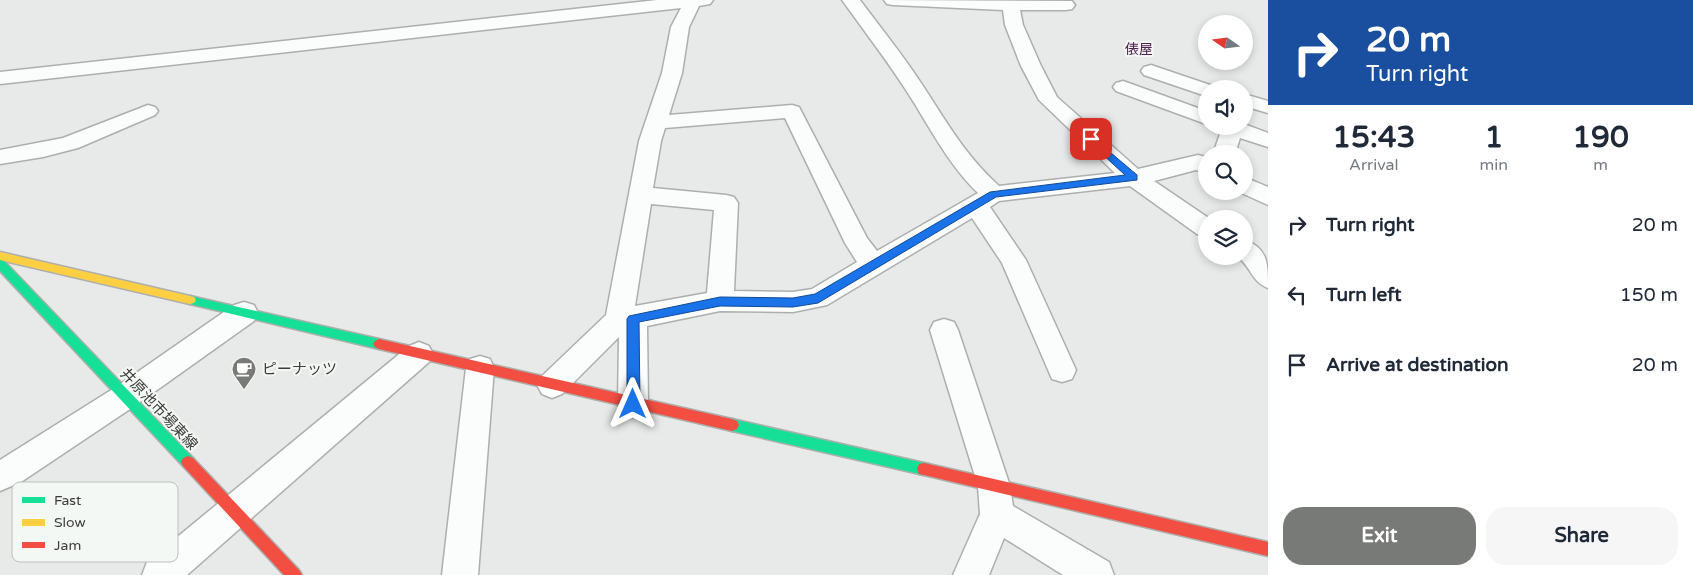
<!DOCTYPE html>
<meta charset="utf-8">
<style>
body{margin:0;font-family:"Varela Round","Noto Sans JP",sans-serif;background:#f6f6f7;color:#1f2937;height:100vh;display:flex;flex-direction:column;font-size:19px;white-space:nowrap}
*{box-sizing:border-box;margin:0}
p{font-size:16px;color:#747a83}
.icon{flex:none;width:28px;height:28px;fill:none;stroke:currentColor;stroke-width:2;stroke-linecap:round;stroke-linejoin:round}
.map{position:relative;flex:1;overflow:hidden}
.drawer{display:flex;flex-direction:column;background:#fff;width:425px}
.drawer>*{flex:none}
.guide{background:#1a4fa0;color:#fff;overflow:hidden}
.needle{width:32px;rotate:284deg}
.tools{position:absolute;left:1198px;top:15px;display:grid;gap:10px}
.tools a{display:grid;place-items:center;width:55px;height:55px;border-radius:50%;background:#fff;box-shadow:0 2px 8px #0003;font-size:25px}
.pin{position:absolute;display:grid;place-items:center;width:42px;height:42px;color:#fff;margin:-21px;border-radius:10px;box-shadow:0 2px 8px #0006}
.me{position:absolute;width:55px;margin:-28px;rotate:0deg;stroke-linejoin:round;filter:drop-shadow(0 0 4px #0008)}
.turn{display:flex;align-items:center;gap:18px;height:105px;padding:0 15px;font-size:22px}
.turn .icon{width:65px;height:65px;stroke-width:2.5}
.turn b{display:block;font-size:35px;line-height:42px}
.eta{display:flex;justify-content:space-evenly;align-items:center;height:85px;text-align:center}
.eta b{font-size:30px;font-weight:700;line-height:35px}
.cta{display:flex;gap:10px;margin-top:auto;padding:10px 15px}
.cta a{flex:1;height:58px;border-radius:20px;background:#787a78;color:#fff;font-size:20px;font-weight:700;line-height:58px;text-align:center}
.cta a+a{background:#f6f6f7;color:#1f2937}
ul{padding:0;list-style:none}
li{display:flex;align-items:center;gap:15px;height:70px;padding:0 15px}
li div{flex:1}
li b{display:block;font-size:19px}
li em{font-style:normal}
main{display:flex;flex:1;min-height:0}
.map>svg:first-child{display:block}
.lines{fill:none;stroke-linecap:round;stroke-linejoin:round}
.street-casing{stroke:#adafad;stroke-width:3}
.fast-casing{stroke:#adafad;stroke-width:3}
.slow-casing{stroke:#adafad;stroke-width:3}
.jam-casing{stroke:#adafad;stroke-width:3}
.street{fill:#fbfcfc;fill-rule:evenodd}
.fast{fill:#16e098;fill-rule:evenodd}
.slow{fill:#ffcf43;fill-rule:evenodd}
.jam{fill:#f24e42;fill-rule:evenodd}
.route{fill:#1a73e8;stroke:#114b97}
.labels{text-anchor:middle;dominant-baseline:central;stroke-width:4;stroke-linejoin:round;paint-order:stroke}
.far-neighbourhood-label{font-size:14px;fill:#512152;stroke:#f4f8f4}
.poi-label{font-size:15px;fill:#3c3d3c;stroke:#f4f8f4;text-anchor:start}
.street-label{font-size:15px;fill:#3c3d3c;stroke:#f4f8f4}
.key{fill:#f4f8f4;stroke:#bdc0bd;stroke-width:1}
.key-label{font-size:14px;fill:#3c3d3c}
</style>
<main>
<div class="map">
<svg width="1268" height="575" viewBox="0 0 1268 575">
<rect width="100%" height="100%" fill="#e7eae8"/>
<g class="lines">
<defs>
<g id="street">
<path d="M 657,0 L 713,0 L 710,4 L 699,6 L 689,27 L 682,73 L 669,115 L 792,105 L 799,107 L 867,238 L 877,251 L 978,193 C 945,161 927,121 902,84 C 883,55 862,28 842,0 L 860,0 C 880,27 902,54 921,83 C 947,122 963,153 999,186 L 1115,173 L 1039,100 L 1021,66 L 1005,25 L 1003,10 L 893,5 L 887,4 L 884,0 L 1072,1 L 1075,5 L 1072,9 L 1066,10 L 1020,10 L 1023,25 L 1041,66 L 1057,97 L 1138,169 L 1198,155 L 1206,157 L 1206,173 L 1196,170 L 1154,181 L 1210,219 L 1206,219 L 1206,237 L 1197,234 L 1130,186 L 999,201 L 990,207 L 1026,260 L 1076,370 L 1072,379 L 1062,382 L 1052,379 L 1002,263 L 972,218 L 827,305 L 793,312 L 720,311 L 647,326 L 648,404 L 644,413 L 633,417 L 622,413 L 618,404 L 619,337 L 562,394 L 552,398 L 542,394 L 537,385 L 542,376 L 606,315 L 639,141 L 662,73 L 671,27 L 681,8 L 0,84 L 0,72 ZM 785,118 L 845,243 L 857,262 L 812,289 L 793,292 L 734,291 L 738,203 L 734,197 L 726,195 L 653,188 L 661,141 L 665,128 ZM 651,204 L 714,210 L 707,293 L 635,306 Z"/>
<polygon points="1151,65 1213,86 1215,89 1206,89 1206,96 1144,75 1141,71 1144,67"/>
<polygon points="1123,81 1206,111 1206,124 1116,91 1113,87 1116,83"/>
<polygon points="1244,94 1268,101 1268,113 1244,106"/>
<polygon points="148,105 155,107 158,111 155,115 78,148 43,157 0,164 0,150 63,138"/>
<polygon points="1244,124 1268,133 1268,147 1240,138 1235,154 1213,154 1221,131 1219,126 1244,126"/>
<polygon points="1244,177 1268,187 1268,205 1237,191 1244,191"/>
<path d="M 1244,240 C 1268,248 1268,263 1268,288 C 1251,282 1251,265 1236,256 L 1244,256 Z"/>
<polygon points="244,302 254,305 258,313 254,321 136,405 21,482 0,491 0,460 116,387 234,305"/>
<polygon points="944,319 954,322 958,330 1010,486 1013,506 1109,562 1114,575 1063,575 1004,538 989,575 953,575 980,514 978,486 930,330 934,322"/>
<polygon points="419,342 429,346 433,354 429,362 187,575 142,575 147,562 409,346"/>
<polygon points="480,356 490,359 494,368 478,575 442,575 466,368 470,359"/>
</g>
<g id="fast">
<polygon points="0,260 4,261 193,458 195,462 193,466 188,468 183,466 0,271"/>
<polygon points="190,296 379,339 383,341 385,344 383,347 379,349 190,304 186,303 184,300 186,297"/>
<polygon points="732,419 924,463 929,464 931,469 929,474 924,475 732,431 727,429 725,425 727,421"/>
</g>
<polygon id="slow" points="0,252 190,296 194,297 196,300 194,303 190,304 0,260"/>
<g id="jam">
<polygon points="379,339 732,419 737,421 739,425 737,429 732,431 379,349 375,347 373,344 375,341"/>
<polygon points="188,456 193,458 299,570 302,575 284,575 183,466 181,462 183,458"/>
<polygon points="924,463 1268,542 1268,556 924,475 919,474 917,469 919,464"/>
</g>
</defs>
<!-- street casing -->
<use href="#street" class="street-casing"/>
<!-- fast casing -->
<use href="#fast" class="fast-casing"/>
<!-- slow casing -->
<use href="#slow" class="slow-casing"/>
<!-- jam casing -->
<use href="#jam" class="jam-casing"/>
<!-- street -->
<use href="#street" class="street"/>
<!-- fast -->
<use href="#fast" class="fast"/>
<!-- slow -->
<use href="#slow" class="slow"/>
<!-- jam -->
<use href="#jam" class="jam"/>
</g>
<!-- route -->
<polygon class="route" points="1091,136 1137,175 1137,180 996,197 818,303 793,307 720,306 639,322 640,404 638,408 633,409 629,408 627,404 627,319 629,316 720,297 793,298 815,294 990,192 1125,175 1088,141 1087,139"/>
<!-- icons -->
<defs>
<symbol id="cafe-pin" viewBox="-11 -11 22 30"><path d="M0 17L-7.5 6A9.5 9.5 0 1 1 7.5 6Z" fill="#787a78" stroke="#f4f8f4"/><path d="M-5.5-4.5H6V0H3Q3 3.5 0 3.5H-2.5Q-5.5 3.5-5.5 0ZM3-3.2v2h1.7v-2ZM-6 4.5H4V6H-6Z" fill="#fff"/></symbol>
</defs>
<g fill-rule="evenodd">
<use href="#cafe-pin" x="230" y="355" width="28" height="38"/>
</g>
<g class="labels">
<!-- far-neighbourhood labels -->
<g class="far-neighbourhood-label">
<text x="1139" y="49">俵屋</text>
</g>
<!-- poi labels -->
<g class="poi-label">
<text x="262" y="369">ピーナッツ</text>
</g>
<!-- street labels -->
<g class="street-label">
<text transform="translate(159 409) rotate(47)">井原池市場東線</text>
</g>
</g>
<!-- legend -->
<rect x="12" y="482" width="166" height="80" rx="8" class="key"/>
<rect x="22" y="497" width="23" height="6" fill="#16e098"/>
<rect x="22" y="519" width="23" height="7" fill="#ffcf43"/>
<rect x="22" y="542" width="23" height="6" fill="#f24e42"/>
<g class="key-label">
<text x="54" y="505">Fast</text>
<text x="54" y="527">Slow</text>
<text x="54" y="550">Jam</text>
</g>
</svg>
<div class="tools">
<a><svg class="needle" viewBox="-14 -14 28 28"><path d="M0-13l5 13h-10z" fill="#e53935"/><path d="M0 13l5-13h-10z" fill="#747a83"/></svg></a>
<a><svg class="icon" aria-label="sound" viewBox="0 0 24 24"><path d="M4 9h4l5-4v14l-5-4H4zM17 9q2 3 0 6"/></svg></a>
<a><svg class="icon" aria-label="search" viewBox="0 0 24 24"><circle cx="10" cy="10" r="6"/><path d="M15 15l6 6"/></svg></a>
<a><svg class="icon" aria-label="layers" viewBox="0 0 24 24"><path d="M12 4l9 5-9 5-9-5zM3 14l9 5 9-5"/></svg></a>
</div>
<div class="pin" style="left:1091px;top:139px;background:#d93025"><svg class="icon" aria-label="arrive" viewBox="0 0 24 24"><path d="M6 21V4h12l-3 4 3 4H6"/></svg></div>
<svg class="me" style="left:633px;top:404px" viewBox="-20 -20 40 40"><path d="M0-17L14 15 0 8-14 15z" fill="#1a73e8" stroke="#fff" stroke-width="4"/></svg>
</div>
<section class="drawer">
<div class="guide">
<div class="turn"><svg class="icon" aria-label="right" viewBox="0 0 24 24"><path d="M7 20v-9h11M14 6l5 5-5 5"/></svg><div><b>20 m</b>Turn right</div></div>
</div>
<div class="eta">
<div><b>15:43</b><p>Arrival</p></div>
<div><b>1</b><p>min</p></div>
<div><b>190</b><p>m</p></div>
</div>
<ul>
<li><svg class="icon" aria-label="right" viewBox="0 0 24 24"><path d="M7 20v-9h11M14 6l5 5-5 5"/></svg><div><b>Turn right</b></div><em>20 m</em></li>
<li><svg class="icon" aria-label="left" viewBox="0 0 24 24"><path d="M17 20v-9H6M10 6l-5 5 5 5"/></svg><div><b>Turn left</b></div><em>150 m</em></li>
<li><svg class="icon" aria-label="arrive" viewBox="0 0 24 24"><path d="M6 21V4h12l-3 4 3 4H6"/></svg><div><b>Arrive at destination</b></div><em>20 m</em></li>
</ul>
<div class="cta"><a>Exit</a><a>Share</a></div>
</section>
</main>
